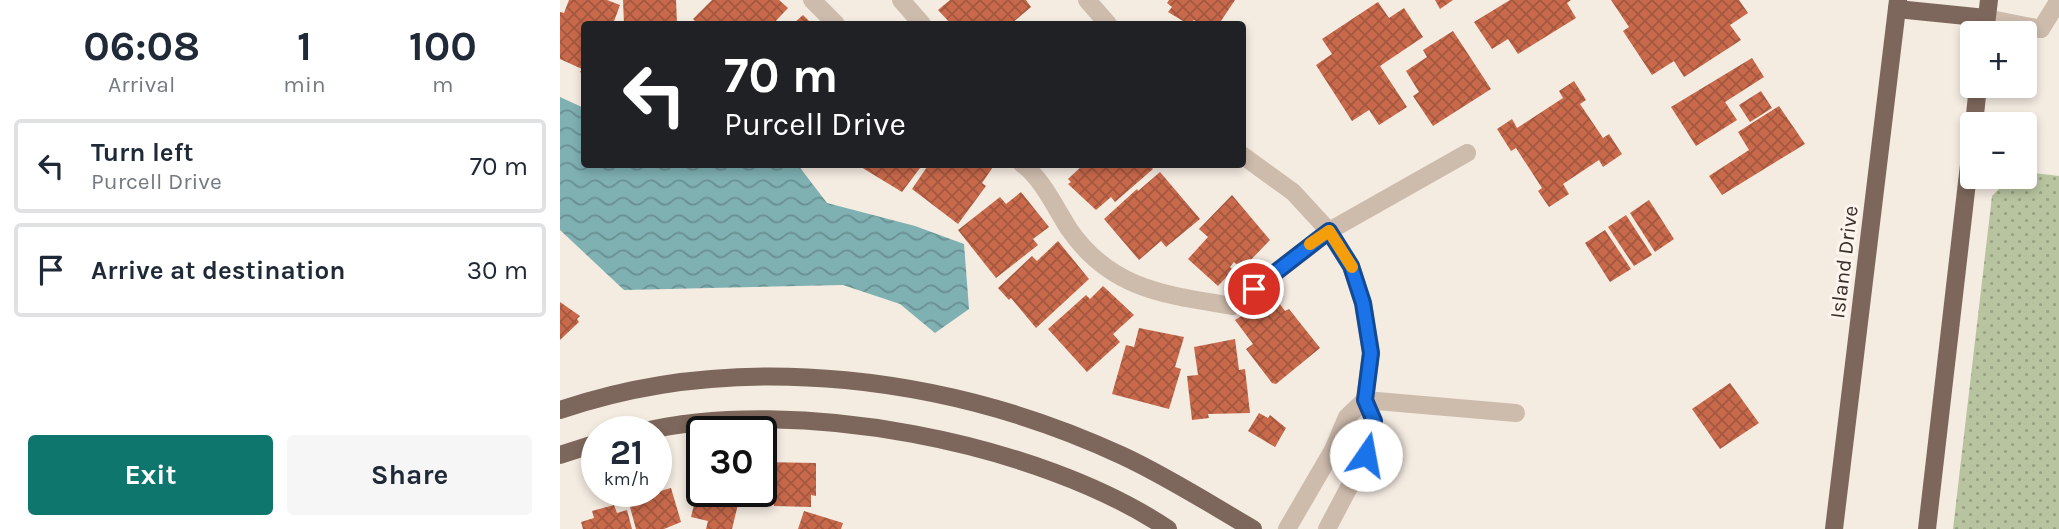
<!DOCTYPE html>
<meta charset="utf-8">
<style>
body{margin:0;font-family:Karla,sans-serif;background:#f6f6f7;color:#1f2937;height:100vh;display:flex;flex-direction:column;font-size:26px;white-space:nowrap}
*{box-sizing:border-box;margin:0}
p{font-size:23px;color:#747a83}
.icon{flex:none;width:38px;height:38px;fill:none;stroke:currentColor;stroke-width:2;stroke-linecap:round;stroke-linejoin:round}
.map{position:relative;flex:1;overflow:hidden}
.drawer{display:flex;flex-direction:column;background:#fff;width:560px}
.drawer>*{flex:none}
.guide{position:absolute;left:21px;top:21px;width:665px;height:147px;border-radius:7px;box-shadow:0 4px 10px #0003;background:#202124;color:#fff;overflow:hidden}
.tools{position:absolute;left:1400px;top:21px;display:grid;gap:14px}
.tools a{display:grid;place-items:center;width:77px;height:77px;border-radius:7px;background:#fff;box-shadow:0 4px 10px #0003;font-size:35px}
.speed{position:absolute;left:21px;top:416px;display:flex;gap:14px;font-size:35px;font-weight:700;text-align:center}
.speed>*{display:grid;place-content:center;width:91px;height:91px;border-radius:50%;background:#fff;box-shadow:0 4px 10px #0003;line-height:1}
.speed small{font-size:18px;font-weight:400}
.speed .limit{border:4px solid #111;border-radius:10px;background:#fff;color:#111}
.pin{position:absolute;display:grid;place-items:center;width:60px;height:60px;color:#fff;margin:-30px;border:4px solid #fff;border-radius:50%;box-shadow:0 2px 7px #0007}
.me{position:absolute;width:77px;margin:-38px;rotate:12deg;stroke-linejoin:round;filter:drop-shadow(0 0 5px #0008)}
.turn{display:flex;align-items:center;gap:24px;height:147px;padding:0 28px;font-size:32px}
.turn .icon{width:91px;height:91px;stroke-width:2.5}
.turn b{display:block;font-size:49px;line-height:60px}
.eta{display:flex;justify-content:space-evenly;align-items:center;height:119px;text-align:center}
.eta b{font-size:42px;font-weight:700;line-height:49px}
.primary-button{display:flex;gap:14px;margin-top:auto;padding:14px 28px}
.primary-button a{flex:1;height:80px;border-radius:7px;background:#0f766e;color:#fff;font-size:28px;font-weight:700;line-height:80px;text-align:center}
.primary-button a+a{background:#f6f6f7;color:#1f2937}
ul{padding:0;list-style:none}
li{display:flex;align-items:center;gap:21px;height:94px;margin:0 14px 10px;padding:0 14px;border:4px solid #e0e1e3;border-radius:7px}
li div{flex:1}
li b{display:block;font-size:26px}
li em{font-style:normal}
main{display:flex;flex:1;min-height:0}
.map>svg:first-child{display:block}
.grass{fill:url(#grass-dots)}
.water{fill:url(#water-waves)}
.building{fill:url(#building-cross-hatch)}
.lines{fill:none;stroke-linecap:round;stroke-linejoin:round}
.minor{stroke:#cdbbac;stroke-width:18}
.major{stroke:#7d675c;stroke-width:18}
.route-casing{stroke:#114b97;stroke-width:18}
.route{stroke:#1a73e8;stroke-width:12}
.slow{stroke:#f59e0b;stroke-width:12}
.labels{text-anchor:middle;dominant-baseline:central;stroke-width:6;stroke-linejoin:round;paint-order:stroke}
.street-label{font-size:21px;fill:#3b302b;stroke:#fbf5ee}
</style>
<main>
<section class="drawer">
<div class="eta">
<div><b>06:08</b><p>Arrival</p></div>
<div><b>1</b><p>min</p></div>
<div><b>100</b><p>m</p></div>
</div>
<ul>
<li><svg class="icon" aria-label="left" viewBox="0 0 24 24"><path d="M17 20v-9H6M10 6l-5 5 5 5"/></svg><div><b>Turn left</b><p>Purcell Drive</p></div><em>70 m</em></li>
<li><svg class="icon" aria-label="arrive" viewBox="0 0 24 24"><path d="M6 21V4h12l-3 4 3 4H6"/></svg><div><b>Arrive at destination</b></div><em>30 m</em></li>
</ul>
<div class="primary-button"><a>Exit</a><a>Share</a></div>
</section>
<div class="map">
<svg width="1499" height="529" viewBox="0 0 1499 529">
<defs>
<pattern id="grass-dots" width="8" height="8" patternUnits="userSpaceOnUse" patternTransform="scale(1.75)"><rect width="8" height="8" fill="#b8c4a0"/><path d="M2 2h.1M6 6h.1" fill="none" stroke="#97a083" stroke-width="1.8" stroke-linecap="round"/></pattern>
<pattern id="water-waves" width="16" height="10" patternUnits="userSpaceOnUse" patternTransform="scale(1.75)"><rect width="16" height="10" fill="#7fb0b2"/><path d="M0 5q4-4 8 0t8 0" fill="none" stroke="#699091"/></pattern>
<pattern id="building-cross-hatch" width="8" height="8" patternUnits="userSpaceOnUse" patternTransform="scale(1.75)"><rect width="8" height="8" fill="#c8694b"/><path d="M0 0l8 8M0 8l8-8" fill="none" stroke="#a4573f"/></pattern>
</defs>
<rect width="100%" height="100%" fill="#f4ebe1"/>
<!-- grass -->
<polygon class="grass" points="1465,172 1499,176 1499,529 1393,529 1432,196 1451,177 1465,177"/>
<!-- water -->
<polygon class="water" points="0,97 24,108 24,164 238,165 267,203 355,226 404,244 409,309 375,333 340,304 283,285 64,290 0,230"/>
<!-- building -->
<g class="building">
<polygon points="9,0 47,0 60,5 53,24 24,24 24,74 20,72 22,69 0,59 0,12 4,13"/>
<polygon points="63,0 116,0 117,24 64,24"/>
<polygon points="152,0 219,0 228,8 213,24 138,24 133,19"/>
<polygon points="390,0 466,0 471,7 451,24 391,24 378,10"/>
<polygon points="609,0 675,0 659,24 640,24 634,20 628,24 608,12 612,7 607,3"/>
<polygon points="875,0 893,0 880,9"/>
<polygon points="950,0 1011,0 1007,3 1016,18 958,54 948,39 932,49 914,22"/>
<polygon points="1051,0 1179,0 1188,13 1170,25 1181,40 1124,77 1114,61 1092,75 1063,31 1069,27"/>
<polygon points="818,2 829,18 844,8 863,37 820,66 847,107 819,125 809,110 792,121 756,65 772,54 762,39"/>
<polygon points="243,15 252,24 233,24"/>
<polygon points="893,31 931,89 873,126 853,96 859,92 846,71 867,57 863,50"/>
<polygon points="1192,58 1204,77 1165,102 1177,120 1136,146 1111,107"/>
<polygon points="1014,81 1026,100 1020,104 1043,138 1049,134 1062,154 1043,167 1039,160 1003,184 1009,194 989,207 978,191 982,188 956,148 951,151 937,129 952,119 957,128 1003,98 999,91"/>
<polygon points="1201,91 1212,108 1190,122 1179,105"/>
<polygon points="1219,106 1245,144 1162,195 1149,176 1189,150 1178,132"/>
<polygon points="296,164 363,164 342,192"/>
<polygon points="369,164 435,164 422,183 426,186 398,224 352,189"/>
<polygon points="524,164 589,164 593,169 555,202 551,197 536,210 508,184 511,182 508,179"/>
<polygon points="600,172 640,219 606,247 601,241 579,260 544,219 577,189 578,191"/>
<polygon points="461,192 489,227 473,239 478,245 436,278 398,230 440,197 446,204"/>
<polygon points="672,195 710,240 682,269 674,262 670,267 673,270 658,286 628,259 648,237 639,229"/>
<polygon points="1089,200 1114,239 1095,252 1070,213"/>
<polygon points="1066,215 1092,255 1074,266 1048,227"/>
<polygon points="1045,230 1071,269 1050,282 1025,243"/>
<polygon points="498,241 529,279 476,328 451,298 449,300 438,288 472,256 477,261"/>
<polygon points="543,286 574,315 553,334 560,342 527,372 488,329 526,295 530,299"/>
<polygon points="714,296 725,311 729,309 760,348 716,384 712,383 686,349 693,344 675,320"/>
<polygon points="0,302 20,316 17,319 19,322 0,340"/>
<polygon points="579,328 624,337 615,367 621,369 609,409 552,394 566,345 574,347"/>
<polygon points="675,339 679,370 685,369 690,413 648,414 649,418 632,420 627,376 638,375 634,347"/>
<polygon points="1170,383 1199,423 1160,449 1132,409"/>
<polygon points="699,413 708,418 710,415 726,428 715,447 688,431"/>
<polygon points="201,462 256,463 256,496 251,495 251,507 214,506 214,489 201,489"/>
<polygon points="139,484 142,492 181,492 172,529 146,529 148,521 131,517"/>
<polygon points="99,486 100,491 111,488 121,522 104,529 76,529 67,496 96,492"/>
<polygon points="54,505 57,513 67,510 72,529 23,529 21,522 34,518 32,511"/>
<polygon points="244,511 283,523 281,529 238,529"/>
</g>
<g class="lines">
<!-- minor -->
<g class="minor">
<polyline points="252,0 276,24"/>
<polyline points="341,0 362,24"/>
<polyline points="527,0 548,24"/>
<polyline points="1426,18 1481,29"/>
<polyline points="1481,29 1499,0"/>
<polyline points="682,155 733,192 769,231 791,266 803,303 811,353 805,400 814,421 806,455 767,529"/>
<path d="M 462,164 C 482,178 496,209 509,229 C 551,290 606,295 673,306 L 769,231 L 907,153"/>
<polyline points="805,400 956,413"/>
<polyline points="727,529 773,450 787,417 805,400"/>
</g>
<!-- major -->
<g class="major">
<polyline points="1337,9 1426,18"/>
<polyline points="1425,33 1429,0"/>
<polyline points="1414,124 1418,86"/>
<path d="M 0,410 C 181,348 393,377 563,456 C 608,477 650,504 693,529"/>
<path d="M 81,432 C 233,395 479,442 608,529"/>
<polyline points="0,455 37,443"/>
<polyline points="1274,529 1338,0"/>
<polyline points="1367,529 1412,139"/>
</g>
</g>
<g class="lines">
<defs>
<polyline id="route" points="694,289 769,231 791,266 803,303 811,353 805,400 814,421 806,455"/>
</defs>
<!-- route casing -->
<use href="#route" class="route-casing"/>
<!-- route -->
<use href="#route" class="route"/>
<!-- slow -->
<polyline class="slow" points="750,244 769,231 792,267"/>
</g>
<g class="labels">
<!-- street labels -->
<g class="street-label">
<text transform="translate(1284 262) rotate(-83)">Island Drive</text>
</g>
</g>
</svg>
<div class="tools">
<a>+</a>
<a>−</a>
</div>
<div class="speed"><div>21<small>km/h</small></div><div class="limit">30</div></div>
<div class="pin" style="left:694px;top:289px;background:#d93025"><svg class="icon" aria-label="arrive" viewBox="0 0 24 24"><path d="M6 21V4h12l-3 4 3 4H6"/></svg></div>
<svg class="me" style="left:806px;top:455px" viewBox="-20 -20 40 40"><circle r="19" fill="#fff"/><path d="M0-13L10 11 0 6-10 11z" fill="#1a73e8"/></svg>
<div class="guide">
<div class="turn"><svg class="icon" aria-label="left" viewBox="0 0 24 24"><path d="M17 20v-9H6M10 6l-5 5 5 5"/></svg><div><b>70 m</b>Purcell Drive</div></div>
</div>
</div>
</main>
